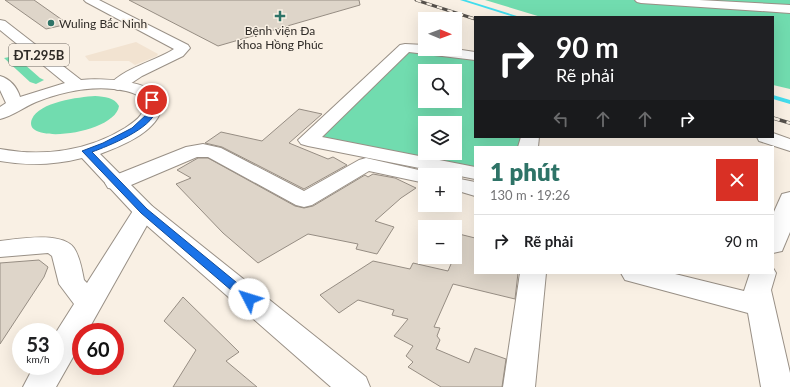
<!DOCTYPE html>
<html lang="vi">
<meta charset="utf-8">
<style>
body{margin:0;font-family:Lato,sans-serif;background:#f2f2f2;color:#202124;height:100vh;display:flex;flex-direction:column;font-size:15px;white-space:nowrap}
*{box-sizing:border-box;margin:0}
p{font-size:13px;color:#757577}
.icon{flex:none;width:22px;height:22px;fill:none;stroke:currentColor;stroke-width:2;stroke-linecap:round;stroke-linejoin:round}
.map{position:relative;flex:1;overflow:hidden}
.sheet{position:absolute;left:474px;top:146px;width:300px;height:128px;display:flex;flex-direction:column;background:#fff;border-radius:0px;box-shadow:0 4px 16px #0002}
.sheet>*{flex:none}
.guide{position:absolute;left:474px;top:16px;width:300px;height:122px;border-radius:0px;box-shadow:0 4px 16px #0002;background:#202124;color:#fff;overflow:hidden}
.needle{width:26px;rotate:91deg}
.buttons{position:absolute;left:418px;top:12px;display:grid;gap:8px}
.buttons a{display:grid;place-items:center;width:44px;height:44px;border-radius:0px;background:#fff;box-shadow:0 4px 16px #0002;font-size:20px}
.speed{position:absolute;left:12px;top:323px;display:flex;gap:8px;font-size:20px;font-weight:700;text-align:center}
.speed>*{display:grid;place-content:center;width:52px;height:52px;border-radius:50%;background:#fff;box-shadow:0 4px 16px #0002;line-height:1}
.speed small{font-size:10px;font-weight:400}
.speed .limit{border:6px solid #d22;background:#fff;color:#111}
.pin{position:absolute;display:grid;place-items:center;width:34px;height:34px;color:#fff;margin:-17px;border:2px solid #fff;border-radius:50%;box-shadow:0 1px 4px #0007}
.me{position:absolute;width:44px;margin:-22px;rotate:310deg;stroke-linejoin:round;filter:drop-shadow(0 0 3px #0008)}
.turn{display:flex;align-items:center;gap:14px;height:84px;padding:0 16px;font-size:18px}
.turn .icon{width:52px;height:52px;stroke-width:2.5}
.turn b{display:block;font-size:28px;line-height:34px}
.lanes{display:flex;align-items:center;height:38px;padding:0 16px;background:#0003;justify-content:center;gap:20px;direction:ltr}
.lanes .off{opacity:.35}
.round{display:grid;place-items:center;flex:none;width:42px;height:42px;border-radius:0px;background:#f2f2f2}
.summary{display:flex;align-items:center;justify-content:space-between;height:68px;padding:0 16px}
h1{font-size:24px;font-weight:800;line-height:30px;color:#2e7367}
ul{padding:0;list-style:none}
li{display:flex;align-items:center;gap:12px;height:52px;padding:0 16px;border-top:1px solid #e0e0e0}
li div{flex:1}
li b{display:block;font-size:15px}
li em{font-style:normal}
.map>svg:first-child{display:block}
.built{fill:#f2e3d1}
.green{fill:#71dcaf;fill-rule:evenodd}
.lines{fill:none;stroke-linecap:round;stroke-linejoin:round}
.stream{fill:#43dded;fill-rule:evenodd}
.building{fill:#ded5c9;stroke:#968d83}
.minor-casing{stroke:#999086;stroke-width:2}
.major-casing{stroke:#999086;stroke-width:2}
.minor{fill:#fff;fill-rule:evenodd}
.major{fill:#fff;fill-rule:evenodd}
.rail-far1-casing{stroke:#55504b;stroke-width:3}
.rail-casing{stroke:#55504b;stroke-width:3.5}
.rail-far1{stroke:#f9f0e4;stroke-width:2;stroke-dasharray:5.5;stroke-linecap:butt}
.rail{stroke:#f9f0e4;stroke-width:2.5;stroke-dasharray:7;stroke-linecap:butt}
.route{fill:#1a73e8;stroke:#114b97}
.poi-dot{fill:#2e7367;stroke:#f9f0e4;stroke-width:1.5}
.labels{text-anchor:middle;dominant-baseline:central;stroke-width:3;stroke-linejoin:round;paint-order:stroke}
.far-poi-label{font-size:12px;fill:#2f2b27;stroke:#f9f0e4;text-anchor:start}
.shield{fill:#f9f0e4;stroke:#6c6660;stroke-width:1}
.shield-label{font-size:13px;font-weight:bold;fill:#2f2b27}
</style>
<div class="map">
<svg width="790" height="387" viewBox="0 0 790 387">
<rect width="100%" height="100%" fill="#f9f0e4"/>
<!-- built -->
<polygon class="built" points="136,42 158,54 157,56 135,65 129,61 89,61 85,56"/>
<!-- green -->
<g class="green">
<polygon points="485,0 790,0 790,89 773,85 773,17 541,17"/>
<path d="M 405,51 L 475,59 L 475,137 L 524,137 L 520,147 L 475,147 L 475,167 L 316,137 ZM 425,71 L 455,71 L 455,101 L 425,101 ZM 425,123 L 455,123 L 455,153 L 425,153 Z"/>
<polygon points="15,56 40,78 44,80 36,84 30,82 4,58"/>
<path d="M 95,96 C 105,97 114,97 119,106 C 116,129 52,141 35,130 C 31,128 30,123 32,119 C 39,102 79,97 95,96 Z"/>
</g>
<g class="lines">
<!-- stream -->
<g class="stream">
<polygon points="460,0 466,0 520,17 514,17"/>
<polygon points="773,95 790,100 790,104 773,99"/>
</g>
</g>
<!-- building -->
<g class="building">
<polygon points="5,0 34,0 68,24 46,29"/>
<polygon points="129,0 359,0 360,5 218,46"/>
<polygon points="299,109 322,114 289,143 328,159 333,157 347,165 304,189 222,147 205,143 221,132 262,141"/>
<polygon points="198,158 208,158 295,206 304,208 313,206 365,175 368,177 373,174 395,178 416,188 401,198 375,221 394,227 377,254 356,249 358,244 308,234 258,263 223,233 176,184 191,178 177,170"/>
<polygon points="455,233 475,238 475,273 518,273 515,299 453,284 434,327 440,328 437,336 440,340 436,349 469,363 475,348 506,359 502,387 441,387 408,367 413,362 406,356 413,346 394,336 408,319 392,315 394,310 358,300 339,313 320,295 373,261 410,269 413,263 448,271 454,257 455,257"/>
<polygon points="39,260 48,267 44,277 0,344 0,263"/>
<polygon points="183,297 239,352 226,361 257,387 173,387 196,350 164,321"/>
</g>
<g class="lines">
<defs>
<g id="minor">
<path d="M 84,0 L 99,0 L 188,45 L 190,48 L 183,56 L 142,76 L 124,88 L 118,90 L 112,88 L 110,85 C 121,69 158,60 174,49 L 86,2 Z"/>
<polygon points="635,0 699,0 790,5 790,13 641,3 637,2"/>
<polygon points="405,44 425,45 425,49 455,49 475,52 475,60 409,52 322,137 475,167 475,179 308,146 301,144 298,140 400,45"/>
<polygon points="773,133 790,139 790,151 759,141 757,137 773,137"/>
<polygon points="521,137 539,137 538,147 518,147"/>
<polygon points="203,144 221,148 304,191 359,160 366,158 432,173 434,175 425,175 425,183 369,171 312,205 304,207 296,205 208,157 197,157 124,188 116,189 108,188 105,183 108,178 186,147"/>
<polygon points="455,178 475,182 475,196 455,190"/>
<polygon points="790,192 790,232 782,251 773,253 773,214 782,194"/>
<path d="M 144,204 L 152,206 L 155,211 L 87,332 L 81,332 L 81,343 L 56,387 L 23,387 L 34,366 L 55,366 L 55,334 L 74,304 L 59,284 L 52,256 L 48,253 L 0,257 L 0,241 C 18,239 62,231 74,248 C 80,257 82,270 84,280 L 87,283 L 136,206 Z"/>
<polygon points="773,268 776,273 771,290 790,373 790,387 761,387 748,313 625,280 621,273 671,273 744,291 750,273 773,273"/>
<polygon points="520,273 546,273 535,387 503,387"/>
</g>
<path id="major" d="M 0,20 L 5,21 L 81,80 C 99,78 169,79 161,110 C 155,133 119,147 100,154 L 152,206 L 366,377 L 370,387 L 331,387 L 136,216 L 82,158 C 55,165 28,166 0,161 L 0,149 C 43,157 88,151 125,128 C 134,122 144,116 144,105 C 143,96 134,93 126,91 C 97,84 63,91 36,102 C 24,107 13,116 0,119 L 0,107 L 6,103 L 0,90 L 0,76 C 10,79 17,87 20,97 L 65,83 L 0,30 Z"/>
</defs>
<!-- minor casing -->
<use href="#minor" class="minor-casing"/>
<!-- major casing -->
<use href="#major" class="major-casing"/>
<!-- minor -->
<use href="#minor" class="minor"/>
<!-- major -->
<use href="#major" class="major"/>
<defs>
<polyline id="rail-far1" points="416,0 475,19"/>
<polyline id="rail" points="773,118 790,123"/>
</defs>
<!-- rail-far1 casing -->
<use href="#rail-far1" class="rail-far1-casing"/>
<!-- rail casing -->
<use href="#rail" class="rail-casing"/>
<!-- rail-far1 -->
<use href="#rail-far1" class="rail-far1"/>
<!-- rail -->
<use href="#rail" class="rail"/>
</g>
<!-- route -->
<path class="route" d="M 152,98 L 155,100 C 156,103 156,107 156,110 C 152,129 108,146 92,152 L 147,209 L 253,296 L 255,299 L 253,302 L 249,303 L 245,302 L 141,213 L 82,151 L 103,143 L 132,128 L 147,114 L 149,110 L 148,100 Z"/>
<!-- markers -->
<g class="poi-dot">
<path d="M278 10h4v4h4v4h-4v4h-4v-4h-4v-4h4z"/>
<circle cx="51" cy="23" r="4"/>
</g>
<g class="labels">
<!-- far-poi labels -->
<g class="far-poi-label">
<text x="59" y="23">Wuling Bắc Ninh</text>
<text x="280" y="30" text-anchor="middle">Bệnh viện Đa<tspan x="280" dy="14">khoa Hồng Phúc</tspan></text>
</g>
<!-- shield labels -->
<rect class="shield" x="9" y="44" width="60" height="22" rx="3"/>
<g class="shield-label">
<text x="39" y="55">ĐT.295B</text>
</g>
</g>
</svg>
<div class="buttons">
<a><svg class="needle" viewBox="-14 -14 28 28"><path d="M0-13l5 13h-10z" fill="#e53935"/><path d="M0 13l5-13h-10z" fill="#757577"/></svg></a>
<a><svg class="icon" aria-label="search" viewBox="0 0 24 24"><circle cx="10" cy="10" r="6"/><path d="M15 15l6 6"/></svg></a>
<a><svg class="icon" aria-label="layers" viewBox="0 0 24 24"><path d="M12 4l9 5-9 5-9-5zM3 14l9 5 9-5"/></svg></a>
<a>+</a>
<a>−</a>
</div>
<div class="speed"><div>53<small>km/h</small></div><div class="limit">60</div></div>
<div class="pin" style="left:152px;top:100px;background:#d93025"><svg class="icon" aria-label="arrive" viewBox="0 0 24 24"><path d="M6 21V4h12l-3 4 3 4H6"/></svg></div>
<svg class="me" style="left:249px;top:299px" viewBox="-20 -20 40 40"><circle r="19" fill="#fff"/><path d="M0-13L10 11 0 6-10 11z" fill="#1a73e8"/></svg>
<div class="guide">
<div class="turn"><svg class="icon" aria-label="right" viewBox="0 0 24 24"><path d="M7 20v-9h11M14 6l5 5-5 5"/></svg><div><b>90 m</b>Rẽ phải</div></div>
<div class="lanes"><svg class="icon off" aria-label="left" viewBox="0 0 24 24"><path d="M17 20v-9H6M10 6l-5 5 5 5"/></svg><svg class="icon off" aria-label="ahead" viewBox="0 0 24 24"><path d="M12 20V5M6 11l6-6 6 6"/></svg><svg class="icon off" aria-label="ahead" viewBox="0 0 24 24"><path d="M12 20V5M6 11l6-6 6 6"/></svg><svg class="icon" aria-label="right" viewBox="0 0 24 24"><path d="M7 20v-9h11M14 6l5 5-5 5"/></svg></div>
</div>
<section class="sheet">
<div class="summary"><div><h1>1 phút</h1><p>130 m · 19:26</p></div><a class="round" style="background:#d93025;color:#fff"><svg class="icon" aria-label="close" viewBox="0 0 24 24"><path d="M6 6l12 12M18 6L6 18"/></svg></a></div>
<ul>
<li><svg class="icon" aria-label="right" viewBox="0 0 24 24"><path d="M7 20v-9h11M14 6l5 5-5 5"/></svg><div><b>Rẽ phải</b></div><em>90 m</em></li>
</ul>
</section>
</div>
